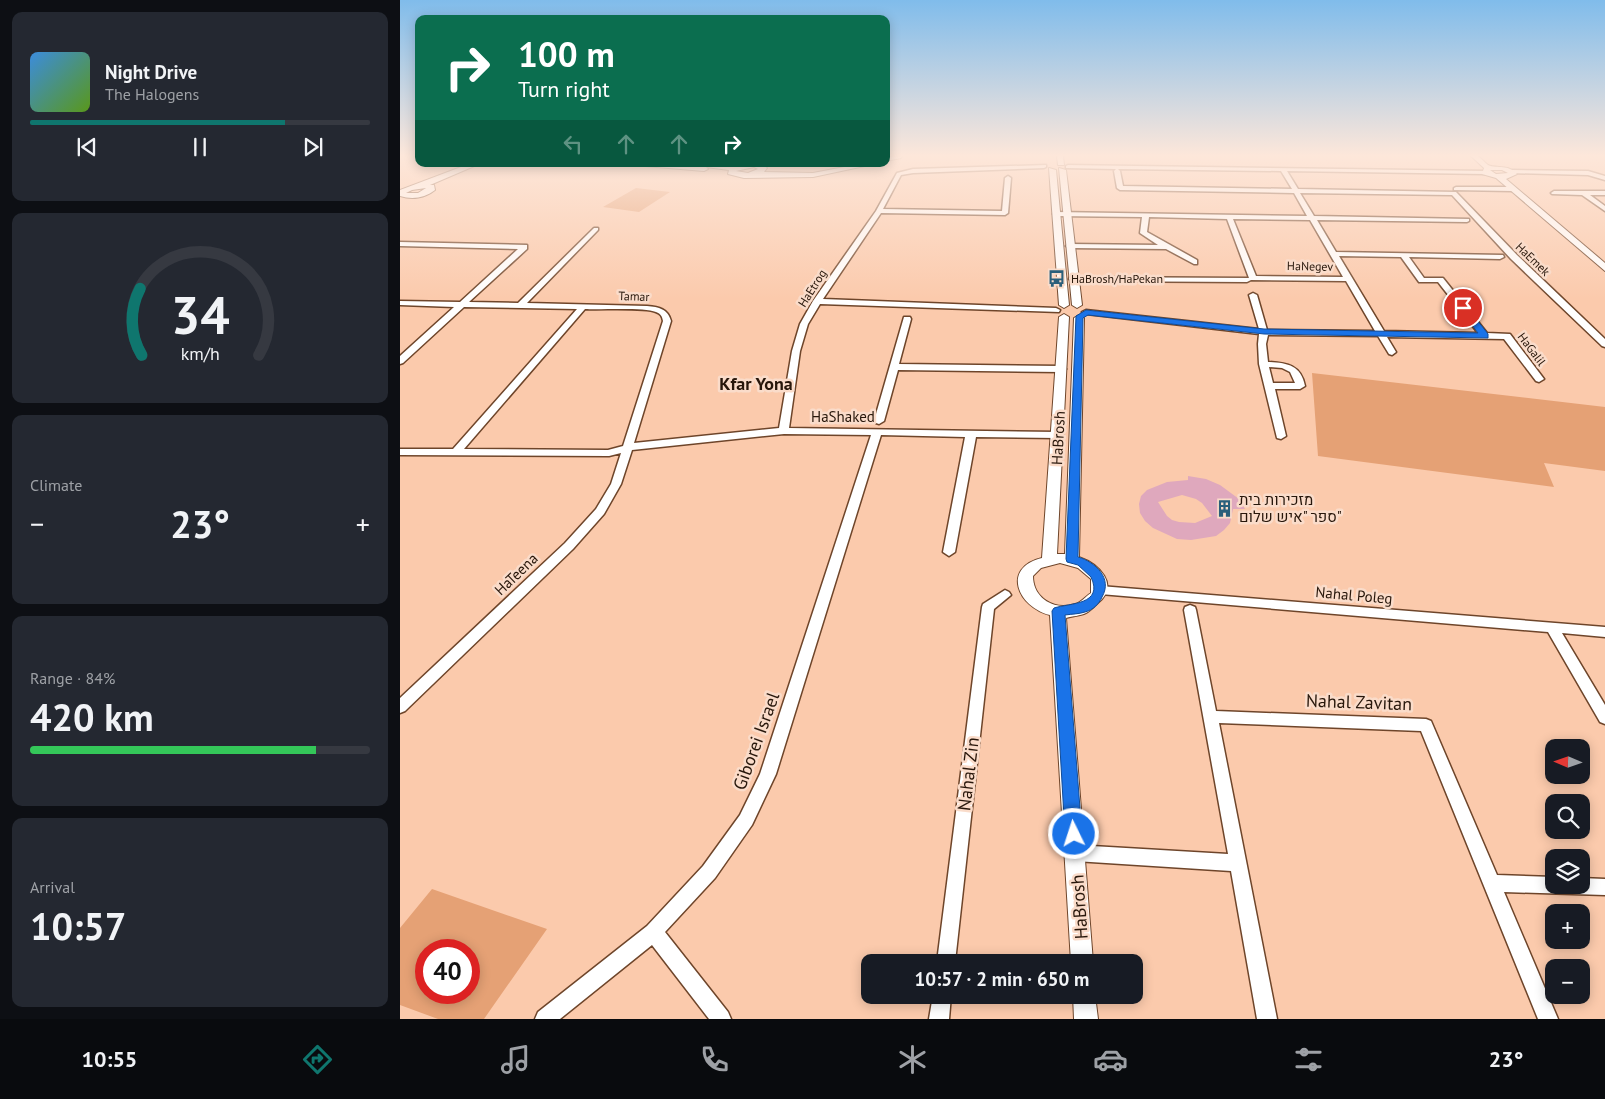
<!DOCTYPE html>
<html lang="en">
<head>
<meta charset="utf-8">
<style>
	body { margin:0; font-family:"PT Sans",Heebo,sans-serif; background:#242831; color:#f1f3f6; height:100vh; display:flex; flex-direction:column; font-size:19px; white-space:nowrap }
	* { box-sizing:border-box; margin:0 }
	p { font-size:16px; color:#9ea1a6 }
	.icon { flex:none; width:28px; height:28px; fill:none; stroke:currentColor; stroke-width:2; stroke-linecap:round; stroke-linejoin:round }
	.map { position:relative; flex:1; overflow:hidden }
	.sheet { display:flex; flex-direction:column; gap:12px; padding:12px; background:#0d0f14; width:400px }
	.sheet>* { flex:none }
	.banner { position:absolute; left:15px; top:15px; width:475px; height:152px; border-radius:10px; box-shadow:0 2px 12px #0003; background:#0b6e4f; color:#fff; overflow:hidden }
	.needle { width:32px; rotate:272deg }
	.tools { position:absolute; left:1145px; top:739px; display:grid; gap:10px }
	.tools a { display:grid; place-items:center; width:45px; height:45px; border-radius:10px; background:#171b24; box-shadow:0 2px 12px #0003; font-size:25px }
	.speed { position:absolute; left:15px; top:939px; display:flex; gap:10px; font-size:25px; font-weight:700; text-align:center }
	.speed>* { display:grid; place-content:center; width:65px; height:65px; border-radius:50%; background:#171b24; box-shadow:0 2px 12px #0003; line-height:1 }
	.speed .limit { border:8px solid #d22; background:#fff; color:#111 }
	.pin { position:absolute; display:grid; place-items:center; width:42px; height:42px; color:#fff; margin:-21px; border:2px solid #fff; border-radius:50%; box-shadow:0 1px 5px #0007 }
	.me { position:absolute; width:55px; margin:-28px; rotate:356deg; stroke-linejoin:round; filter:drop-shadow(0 0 4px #0008) }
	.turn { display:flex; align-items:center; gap:18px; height:105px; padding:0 20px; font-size:22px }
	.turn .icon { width:65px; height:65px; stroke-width:2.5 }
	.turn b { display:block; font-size:35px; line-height:42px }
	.lanes { display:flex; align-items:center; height:48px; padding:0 20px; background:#0003; justify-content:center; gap:25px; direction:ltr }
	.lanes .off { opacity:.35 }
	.big { font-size:38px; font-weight:700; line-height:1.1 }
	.sheet .widget { flex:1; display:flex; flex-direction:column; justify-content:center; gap:8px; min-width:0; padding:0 18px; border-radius:10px; background:#242831 }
	.sheet .dial { align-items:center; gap:0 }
	.dial svg { height:130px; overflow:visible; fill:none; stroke:#363941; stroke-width:7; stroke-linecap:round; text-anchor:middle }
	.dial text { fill:#f1f3f6; stroke:none }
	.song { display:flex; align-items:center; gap:15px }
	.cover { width:60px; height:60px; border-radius:8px; background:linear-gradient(135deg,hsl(210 70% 55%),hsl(90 70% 35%)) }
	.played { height:5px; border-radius:2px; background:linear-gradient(90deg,#0f766e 75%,#363941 75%) }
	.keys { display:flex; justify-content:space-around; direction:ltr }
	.heat { display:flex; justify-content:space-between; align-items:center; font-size:28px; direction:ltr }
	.charge { height:8px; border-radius:4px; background:linear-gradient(90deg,#34c759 84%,#363941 0) }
	.trip { position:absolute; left:461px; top:954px; width:282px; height:50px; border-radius:10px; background:#171b24; box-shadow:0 2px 12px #0003; font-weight:700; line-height:50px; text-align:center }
	.tab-bar { display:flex; height:80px; justify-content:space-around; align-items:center; background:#090b0e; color:#9ea1a6 }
	.tab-bar .icon { width:35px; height:35px }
	.tab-bar .on { color:#0f766e }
	.tab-bar b { font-size:22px; color:#f1f3f6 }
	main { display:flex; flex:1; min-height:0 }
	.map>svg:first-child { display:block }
</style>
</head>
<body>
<main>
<section class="sheet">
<div class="widget">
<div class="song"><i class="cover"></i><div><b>Night Drive</b><p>The Halogens</p></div></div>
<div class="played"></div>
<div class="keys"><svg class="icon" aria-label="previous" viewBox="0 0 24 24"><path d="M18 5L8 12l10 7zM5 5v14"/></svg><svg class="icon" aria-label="pause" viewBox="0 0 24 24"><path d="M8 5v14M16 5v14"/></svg><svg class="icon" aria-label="next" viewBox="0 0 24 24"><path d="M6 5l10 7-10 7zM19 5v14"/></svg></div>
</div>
<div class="widget dial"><svg viewBox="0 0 100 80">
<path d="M14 69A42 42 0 1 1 86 69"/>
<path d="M14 69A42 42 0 0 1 13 28" stroke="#0f766e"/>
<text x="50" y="56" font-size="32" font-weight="700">34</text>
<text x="50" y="72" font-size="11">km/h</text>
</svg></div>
<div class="widget"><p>Climate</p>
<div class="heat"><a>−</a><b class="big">23°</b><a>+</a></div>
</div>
<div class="widget"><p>Range · 84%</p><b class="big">420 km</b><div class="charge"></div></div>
<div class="widget"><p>Arrival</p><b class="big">10:57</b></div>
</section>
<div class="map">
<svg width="1205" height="1019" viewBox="0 0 1205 1019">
	<rect width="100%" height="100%" fill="#fbcaac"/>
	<path fill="#e5a175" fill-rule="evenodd" d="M 236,188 L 270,192 L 239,212 L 203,207 Z
		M 912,373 L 1205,407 L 1205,471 L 1144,463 L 1154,487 L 918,456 Z
		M 32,889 L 147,929 L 84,1019 L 38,1019 L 0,1005 L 0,928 ZM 26,950 L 69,950 L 69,992 L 26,992 Z"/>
	<path fill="#dfa8bd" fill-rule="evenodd" d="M 788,476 L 806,479 L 820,485 L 839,499 L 845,509 L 833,509 L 830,523 L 824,530 L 816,536 L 791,540 L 777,539 L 753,528 L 745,521 L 740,513 L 739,504 L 741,496 L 747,490 L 767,482 L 788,480 ZM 782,495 L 796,499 L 802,503 L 812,516 L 795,523 L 779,522 L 772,520 L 767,516 L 758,502 Z"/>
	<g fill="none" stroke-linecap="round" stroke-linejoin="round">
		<defs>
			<path id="minor" d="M 646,165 L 646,167 L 644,168 L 513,173 L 501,175 L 483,209 L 602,211 L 605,178 L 608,176 L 611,178 L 608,213 L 605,215 L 481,213 L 423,299 L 656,308 L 660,310 L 659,312 L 420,304 L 408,324 L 400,351 L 389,428 L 658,432 L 663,435 L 658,438 L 576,437 L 555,552 L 549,556 L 543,552 L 565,437 L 481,435 L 376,774 L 352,825 L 315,878 L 265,932 L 328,1012 L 331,1019 L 309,1019 L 252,945 L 160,1019 L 135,1019 L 138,1012 L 247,926 L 303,866 L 340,815 L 360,774 L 471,435 L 384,434 L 232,450 L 221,484 L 204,514 L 173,549 L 5,711 L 0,713 L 0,698 L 165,543 L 196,509 L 211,484 L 221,453 L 209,456 L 0,455 L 0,449 L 53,449 L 177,309 L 64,307 L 3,363 L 0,364 L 0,356 L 54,307 L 0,305 L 0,301 L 60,302 L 118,249 L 0,246 L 0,242 L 127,245 L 127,249 L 69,302 L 118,303 L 194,228 L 198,228 L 198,230 L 127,303 L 247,306 C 259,307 268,309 271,321 L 234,443 L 379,428 L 392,351 L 400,324 L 413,301 L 476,211 L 497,173 L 513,169 ZM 185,309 C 201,310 244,307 256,312 C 261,314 262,316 263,321 L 223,446 L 208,450 L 64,449 Z
				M 668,165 L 1088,171 L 1088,173 L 1086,174 L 887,171 L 898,189 L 1056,192 L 1117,255 L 1205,339 L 1205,347 L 1202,346 L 1111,259 L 1052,195 L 900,193 L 914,216 L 1069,219 L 1069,221 L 1067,222 L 917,220 L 936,252 L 1103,255 L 1104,257 L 1100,259 L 1009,257 L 1024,278 L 1043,278 L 1087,333 L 1110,334 L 1144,379 L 1139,382 L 1136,381 L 1104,339 L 987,337 L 996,352 L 992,355 L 989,354 L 978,336 L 868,335 L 866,344 L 868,362 C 887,363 901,365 905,386 L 900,389 L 875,389 L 886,436 L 881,439 L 877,438 L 859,364 L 858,344 L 859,334 L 686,314 L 682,312 L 686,310 L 859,329 L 849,295 L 853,293 L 857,295 L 867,330 L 975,331 L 946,281 L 851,280 L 847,282 L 673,281 L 669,279 L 670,277 L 849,278 L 827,219 L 749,217 L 747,232 L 797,260 L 797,264 L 794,264 L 766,249 L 670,248 L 666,246 L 670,244 L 758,245 L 740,233 L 742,217 L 656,216 L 653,214 L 656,212 L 907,216 L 894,193 L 720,190 L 717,188 L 714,171 L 716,169 L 666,168 L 666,166 ZM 718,169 L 881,171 L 892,189 L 723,186 L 720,171 ZM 833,219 L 910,220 L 943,277 L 856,276 ZM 939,256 L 1001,257 L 1019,282 L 1038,282 L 1078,333 L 984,331 ZM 869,367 L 882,368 L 890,372 L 895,383 L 873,383 Z
				M 1112,170 L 1188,171 L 1205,176 L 1205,180 L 1188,175 L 1110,173 L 1110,171 Z
				M 1056,187 L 1113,187 L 1116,189 L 1113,191 L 1054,190 L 1054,188 Z
				M 1154,191 L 1205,191 L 1205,195 L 1190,195 L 1205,206 L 1205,211 L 1182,195 L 1152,194 L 1151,193 Z
				M 504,317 L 510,317 L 511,319 L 499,364 L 661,366 L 666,369 L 661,372 L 498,370 L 484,421 L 479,424 L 476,423 L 474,421 Z
				M 700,586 L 1205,627 L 1205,637 L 1162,633 L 1205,705 L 1205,724 L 1200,722 L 1148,632 L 700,594 L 696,593 L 694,590 L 696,587 Z
				M 605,590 L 609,592 L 611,595 L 594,609 L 555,962 L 537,962 L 582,607 L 583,604 Z
				M 790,605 L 795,607 L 796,610 L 816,711 L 1026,719 L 1031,721 L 1097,875 L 1154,877 L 1154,885 L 1181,885 L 1181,878 L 1205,879 L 1205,895 L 1104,892 L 1158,1019 L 1138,1019 L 1021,731 L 819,723 L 877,1019 L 857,1019 L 831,871 L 675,861 L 669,859 L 667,853 L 669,847 L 675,845 L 828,854 L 784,610 L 785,607 Z
				M 533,995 L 551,995 L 549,1019 L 529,1019 Z"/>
			<path id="tertiary" d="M 502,156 L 501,158 L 486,161 L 486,157 Z
				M 657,156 L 663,156 L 664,165 L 658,165 Z
				M 1071,156 L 1078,156 C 1081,158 1085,163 1088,165 C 1098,169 1108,164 1117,174 L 1106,179 L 1205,263 L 1205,271 L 1096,178 L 1082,174 L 1084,168 ZM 1090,170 L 1102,170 L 1108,173 L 1096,174 Z
				M 69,164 L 79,164 L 30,185 L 34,185 L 35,190 C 25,198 12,200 0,196 L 0,190 ZM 26,188 L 18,193 L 6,193 L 12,190 Z
				M 241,164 L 293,166 L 291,164 C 305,164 321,166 335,166 C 347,165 357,161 367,168 L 364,172 L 413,173 L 460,164 L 474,164 L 413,177 L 344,178 L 328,174 L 329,170 L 306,167 L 308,169 L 304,171 L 245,166 ZM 354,167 L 358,169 L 348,173 L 336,171 Z
				M 649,168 L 656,170 L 669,305 L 664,308 L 659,305 Z
				M 659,168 L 666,170 L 682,305 L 677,308 L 672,305 Z
				M 664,314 L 669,317 L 657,554 L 665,554 L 674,318 L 679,315 L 684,318 L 679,557 C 699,564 720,585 698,603 C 694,607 690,611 686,613 C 680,616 673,616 666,618 L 693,962 L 671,962 L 650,615 C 618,607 601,568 642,558 L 659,317 ZM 660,563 L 678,568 L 691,579 L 691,593 C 686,596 681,603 675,604 C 654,611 633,598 633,576 L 641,568 Z
				M 673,995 L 695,995 L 698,1019 L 674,1019 Z"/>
		</defs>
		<use href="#minor" stroke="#6e452a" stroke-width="3"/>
		<use href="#tertiary" stroke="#6e452a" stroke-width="2"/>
		<use href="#minor" fill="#fff" fill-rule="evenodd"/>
		<use href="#tertiary" fill="#fff" fill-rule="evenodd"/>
	</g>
	<linearGradient id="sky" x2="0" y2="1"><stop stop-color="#80bceb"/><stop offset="0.52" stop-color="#fde7da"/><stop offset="1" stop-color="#fde7da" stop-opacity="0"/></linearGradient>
	<rect width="1205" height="299" fill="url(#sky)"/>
	<path fill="#1a73e8" stroke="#114b97" d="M 1060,306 L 1066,306 L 1088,334 L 1088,338 L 864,334 L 688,315 L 683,318 L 678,557 C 695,562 713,578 702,597 C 699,604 693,610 685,612 C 679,614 672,614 665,615 L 682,834 L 679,840 L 674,842 L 668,840 L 665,834 L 652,611 L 654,608 C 670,603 704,605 691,577 L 678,565 L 667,562 L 666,559 L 676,316 L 686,310 L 864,329 L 1078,333 L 1059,308 Z"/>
	<defs>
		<symbol id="bus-bare" viewBox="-9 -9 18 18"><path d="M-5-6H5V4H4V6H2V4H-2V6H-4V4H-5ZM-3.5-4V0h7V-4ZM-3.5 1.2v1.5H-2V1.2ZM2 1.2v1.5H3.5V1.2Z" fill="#2a5f7b" stroke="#fadcca" stroke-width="2.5" paint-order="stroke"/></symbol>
		<symbol id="building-bare" viewBox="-9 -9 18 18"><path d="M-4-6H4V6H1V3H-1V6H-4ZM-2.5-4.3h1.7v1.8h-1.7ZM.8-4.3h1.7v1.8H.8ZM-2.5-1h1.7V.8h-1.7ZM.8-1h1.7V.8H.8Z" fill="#2a5f7b" stroke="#fadcca" stroke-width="2.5" paint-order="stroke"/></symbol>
	</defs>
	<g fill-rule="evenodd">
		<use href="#bus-bare" x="644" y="266" width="25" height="25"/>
		<use href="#building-bare" x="812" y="496" width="25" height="25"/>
	</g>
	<g text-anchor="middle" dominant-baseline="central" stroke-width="5" stroke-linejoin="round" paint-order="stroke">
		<g font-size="12" fill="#28170b" stroke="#fadcca">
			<text transform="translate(1133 259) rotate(44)">HaEmek</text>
			<text transform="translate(910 266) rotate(1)">HaNegev</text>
			<text transform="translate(412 288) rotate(-58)">HaEtrog</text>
			<text transform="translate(234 296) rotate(2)">Tamar</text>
			<text transform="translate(1132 349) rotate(53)">HaGalil</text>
		</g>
		<g font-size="12" fill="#28170b" stroke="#fadcca" text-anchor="start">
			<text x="671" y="278">HaBrosh/HaPekan</text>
		</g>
		<g font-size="15" fill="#28170b" stroke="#fadcca">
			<text x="443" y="416">HaShaked</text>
			<text transform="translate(658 438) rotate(-87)">HaBrosh</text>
			<text transform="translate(116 574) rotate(-44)">HaTeena</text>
			<text transform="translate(954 595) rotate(5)">Nahal Poleg</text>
		</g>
		<g font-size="15" fill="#28170b" stroke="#fadcca" text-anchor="start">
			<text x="839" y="499">מזכירות בית<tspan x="839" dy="17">ספר "איש שלום"</tspan></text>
		</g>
		<g font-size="18" font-weight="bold" fill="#28170b" stroke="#fadcca">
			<text x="356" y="383">Kfar Yona</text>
		</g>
		<g font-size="18" fill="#28170b" stroke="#fadcca">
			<text transform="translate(959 702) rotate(2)">Nahal Zavitan</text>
			<text transform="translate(356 741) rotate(-70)">Giborei Israel</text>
			<text transform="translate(568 774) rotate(-83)">Nahal Zin</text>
			<text transform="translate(679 907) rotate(-94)">HaBrosh</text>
		</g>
	</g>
</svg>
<div class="tools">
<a><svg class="needle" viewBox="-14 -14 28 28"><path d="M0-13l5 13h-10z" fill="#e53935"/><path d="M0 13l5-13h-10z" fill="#9ea1a6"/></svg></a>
<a><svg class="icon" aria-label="search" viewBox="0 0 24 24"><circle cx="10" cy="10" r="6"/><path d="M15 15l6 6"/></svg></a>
<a><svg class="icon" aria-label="layers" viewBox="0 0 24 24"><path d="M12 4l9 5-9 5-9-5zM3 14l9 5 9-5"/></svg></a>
<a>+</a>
<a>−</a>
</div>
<div class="speed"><div class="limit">40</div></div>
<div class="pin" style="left:1063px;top:308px;background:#d93025"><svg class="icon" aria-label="arrive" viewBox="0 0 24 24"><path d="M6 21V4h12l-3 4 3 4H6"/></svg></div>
<svg class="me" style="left:674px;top:834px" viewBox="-20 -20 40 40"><circle r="17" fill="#1a73e8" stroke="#fff" stroke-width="3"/><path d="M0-11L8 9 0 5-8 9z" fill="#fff"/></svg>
<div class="trip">10:57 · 2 min · 650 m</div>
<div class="banner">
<div class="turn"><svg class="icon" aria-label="right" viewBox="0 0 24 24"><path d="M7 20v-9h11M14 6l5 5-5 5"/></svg><div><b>100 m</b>Turn right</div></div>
<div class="lanes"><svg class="icon off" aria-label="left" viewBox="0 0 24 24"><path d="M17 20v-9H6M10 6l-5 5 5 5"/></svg><svg class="icon off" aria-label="ahead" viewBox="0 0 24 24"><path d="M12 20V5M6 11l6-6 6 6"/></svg><svg class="icon off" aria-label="ahead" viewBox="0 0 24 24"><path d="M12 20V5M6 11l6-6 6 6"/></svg><svg class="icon" aria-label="right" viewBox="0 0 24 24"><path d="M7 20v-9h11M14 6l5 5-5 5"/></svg></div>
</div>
</div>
</main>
<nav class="tab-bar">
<b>10:55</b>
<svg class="icon on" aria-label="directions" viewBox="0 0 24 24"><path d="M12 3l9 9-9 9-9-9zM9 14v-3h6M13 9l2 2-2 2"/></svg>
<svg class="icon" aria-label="music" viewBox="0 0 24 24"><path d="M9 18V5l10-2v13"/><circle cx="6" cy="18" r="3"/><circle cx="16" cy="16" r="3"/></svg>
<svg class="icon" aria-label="phone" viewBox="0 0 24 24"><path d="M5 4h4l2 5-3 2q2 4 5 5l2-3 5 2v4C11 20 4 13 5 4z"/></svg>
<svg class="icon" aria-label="climate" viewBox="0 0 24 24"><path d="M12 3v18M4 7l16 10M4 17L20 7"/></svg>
<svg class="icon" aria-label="car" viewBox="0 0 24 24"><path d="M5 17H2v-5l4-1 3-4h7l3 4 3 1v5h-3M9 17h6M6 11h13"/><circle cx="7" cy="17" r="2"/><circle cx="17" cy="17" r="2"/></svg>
<svg class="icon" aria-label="filters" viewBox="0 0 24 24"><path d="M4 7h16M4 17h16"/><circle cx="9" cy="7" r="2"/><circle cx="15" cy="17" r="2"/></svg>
<b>23°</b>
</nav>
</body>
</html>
